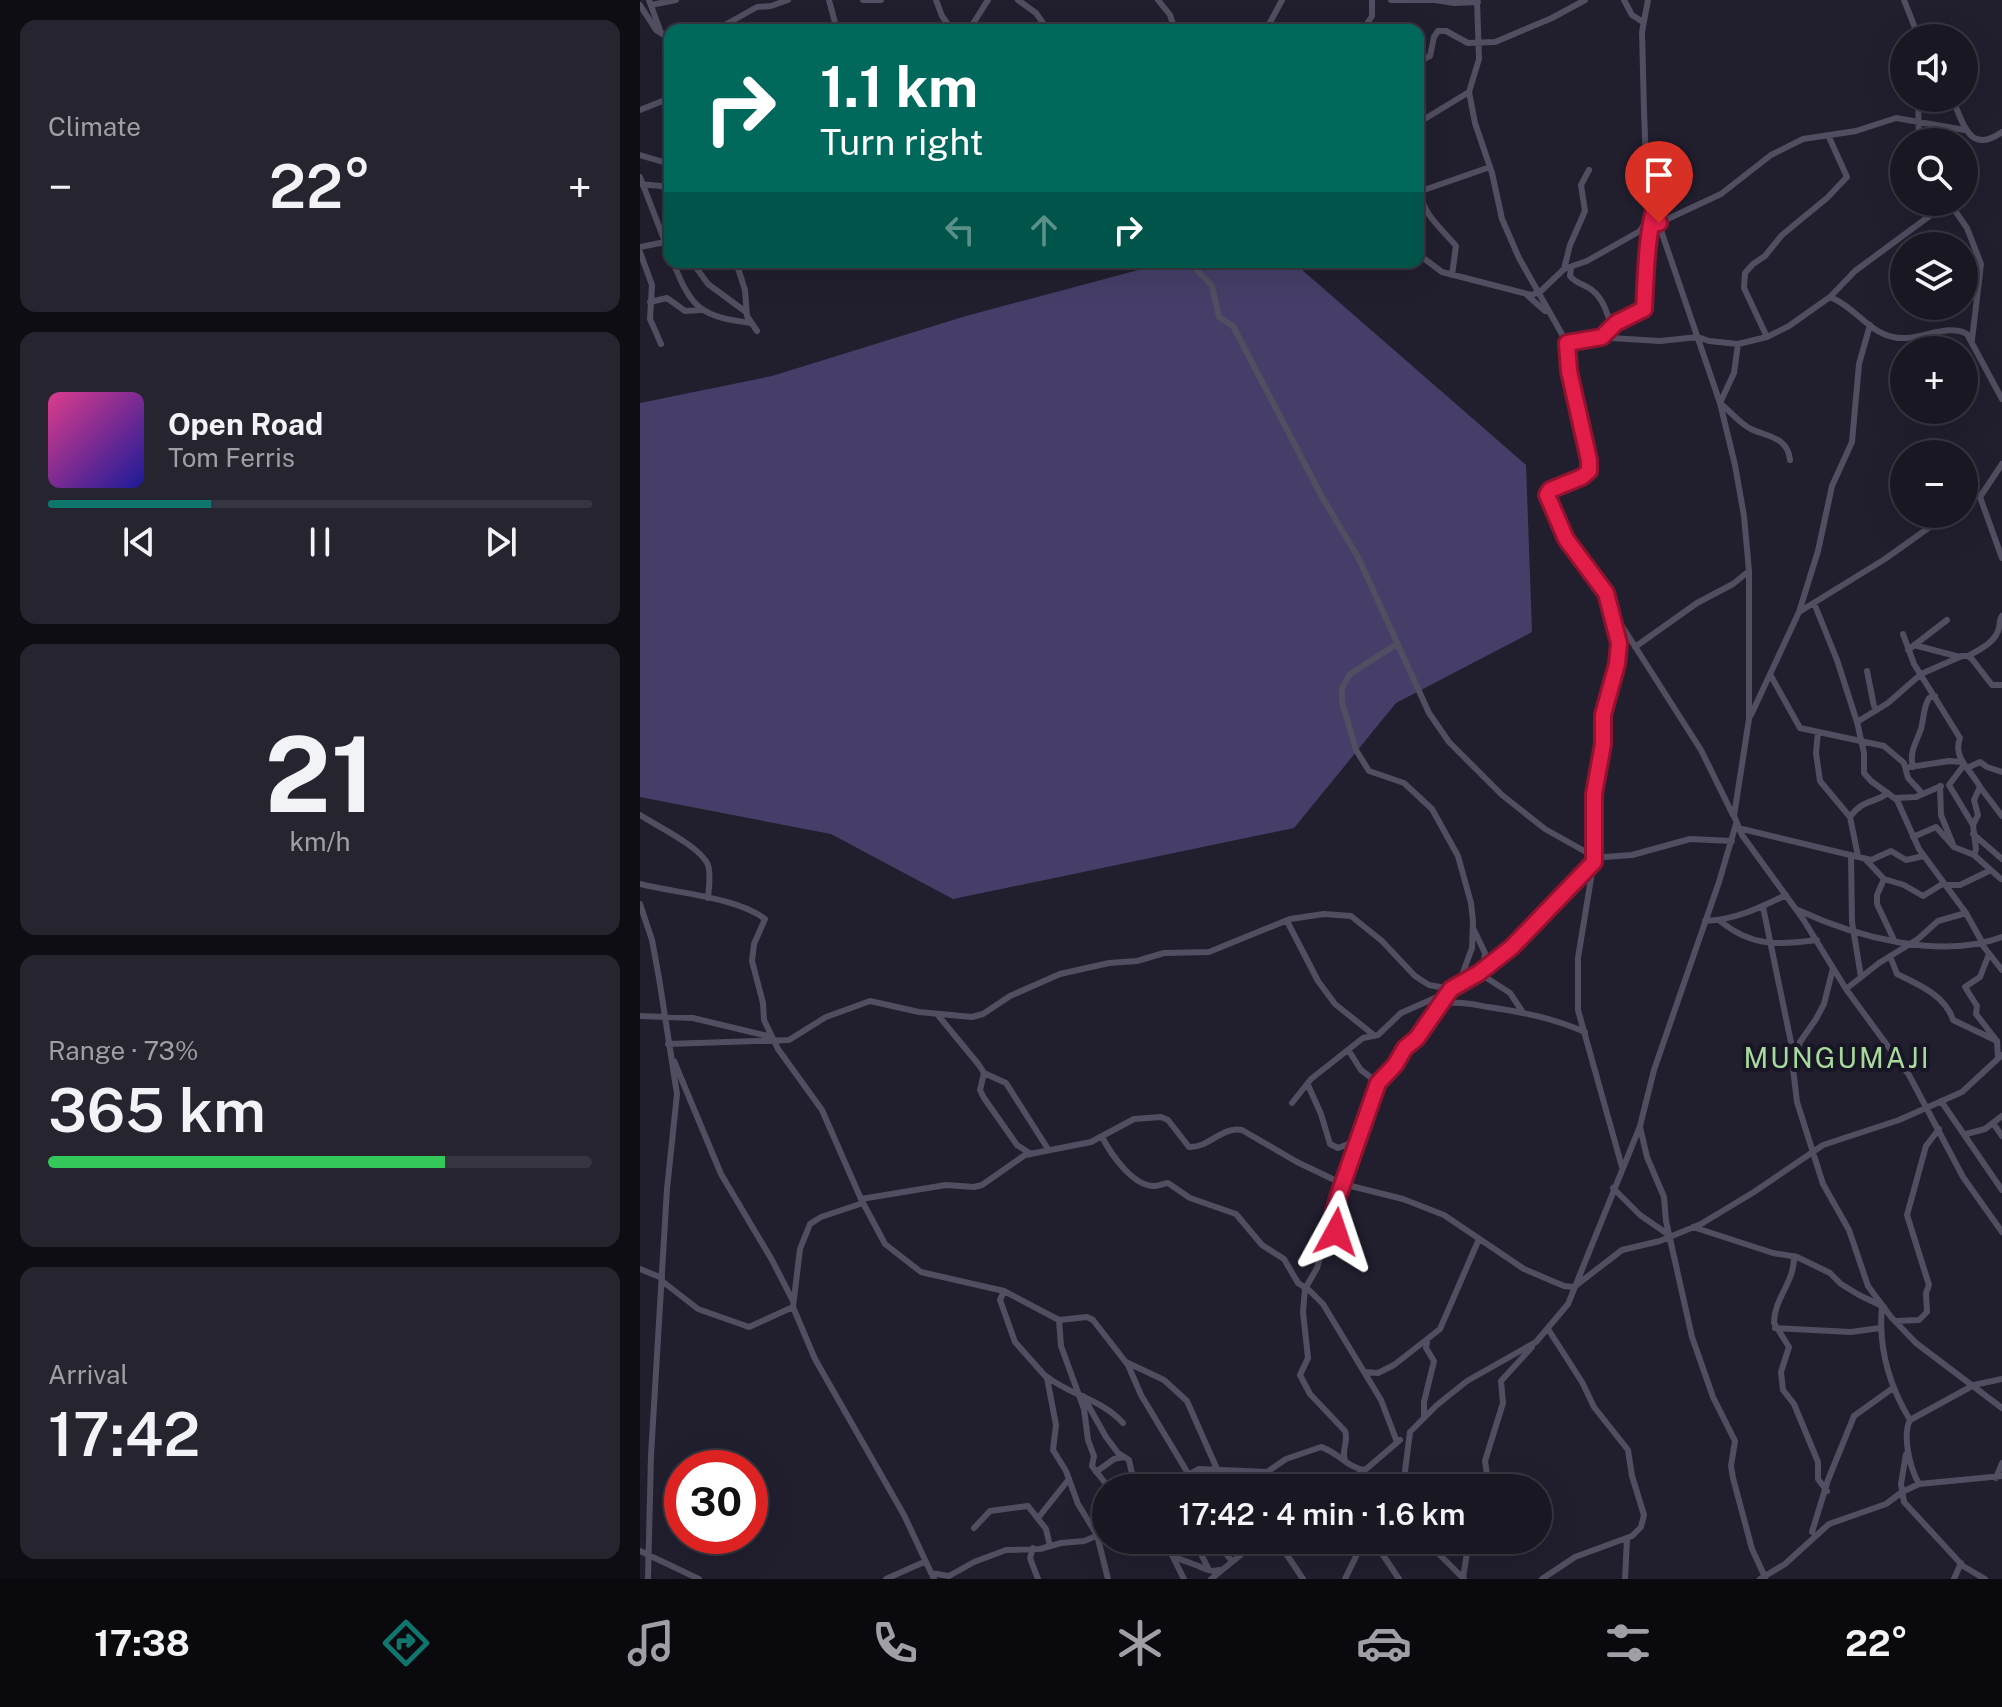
<!DOCTYPE html>
<html lang="en">
<head>
<meta charset="utf-8">
<style>
	body { margin:0; font-family:"Public Sans",sans-serif; background:#26242f; color:#f1f3f6; height:100vh; display:flex; flex-direction:column; font-size:30px; white-space:nowrap }
	* { box-sizing:border-box; margin:0 }
	p { font-size:26px; color:#9f9fa5 }
	.icon { flex:none; width:44px; height:44px; fill:none; stroke:currentColor; stroke-width:2; stroke-linecap:round; stroke-linejoin:round }
	.map { position:relative; flex:1; overflow:hidden }
	.details { display:flex; flex-direction:column; gap:20px; padding:20px; background:#0e0d13; width:640px }
	.details>* { flex:none }
	.banner { position:absolute; left:24px; top:24px; width:760px; height:244px; border-radius:16px; box-shadow:0 8px 32px #0002,0 0 0 2px #373640; background:#00695c; color:#fff; overflow:hidden }
	.controls { position:absolute; left:1250px; top:24px; display:grid; gap:16px }
	.controls a { display:grid; place-items:center; width:88px; height:88px; border-radius:50%; background:#191722; box-shadow:0 8px 32px #0002,0 0 0 2px #373640; font-size:40px }
	.speed { position:absolute; left:24px; top:1450px; display:flex; gap:16px; font-size:40px; font-weight:700; text-align:center }
	.speed>* { display:grid; place-content:center; width:104px; height:104px; border-radius:50%; background:#191722; box-shadow:0 8px 32px #0002,0 0 0 2px #373640; line-height:1 }
	.speed .limit { border:12px solid #d22; background:#fff; color:#111 }
	.pin { position:absolute; display:grid; place-items:center; width:68px; height:68px; color:#fff; margin:-82px -34px; border-radius:50% 50% 50% 0; rotate:-45deg; box-shadow:0 0 8px #0007 }
	.pin .icon { rotate:45deg }
	.me { position:absolute; width:88px; margin:-44px; rotate:5deg; stroke-linejoin:round; filter:drop-shadow(0 0 6px #0008) }
	.turn { display:flex; align-items:center; gap:28px; height:168px; padding:0 24px; font-size:36px }
	.turn .icon { width:104px; height:104px; stroke-width:2.5 }
	.turn b { display:block; font-size:56px; line-height:68px }
	.lanes { display:flex; align-items:center; height:76px; padding:0 24px; background:#0003; justify-content:center; gap:40px; direction:ltr }
	.lanes .off { opacity:.35 }
	.big { font-size:60px; font-weight:600; line-height:1.1 }
	.details .tile { flex:1; display:flex; flex-direction:column; justify-content:center; gap:12px; min-width:0; padding:0 28px; border-radius:16px; background:#26242f }
	.details .dial { align-items:center; gap:0 }
	.dial b { font-size:104px; line-height:1 }
	.song { display:flex; align-items:center; gap:24px }
	.cover { width:96px; height:96px; border-radius:12px; background:linear-gradient(135deg,hsl(330 70% 55%),hsl(240 70% 35%)) }
	.played { height:8px; border-radius:4px; background:linear-gradient(90deg,#0f766e 30%,#373640 30%) }
	.keys { display:flex; justify-content:space-around; direction:ltr }
	.heat { display:flex; justify-content:space-between; align-items:center; font-size:44px; direction:ltr }
	.charge { height:12px; border-radius:6px; background:linear-gradient(90deg,#34c759 73%,#373640 0) }
	.trip { position:absolute; left:452px; top:1474px; width:460px; height:80px; border-radius:40px; background:#191722; box-shadow:0 8px 32px #0002,0 0 0 2px #373640; font-weight:600; line-height:80px; text-align:center }
	.tabs { display:flex; height:128px; justify-content:space-around; align-items:center; background:#0a090e; color:#9f9fa5 }
	.tabs .icon { width:56px; height:56px }
	.tabs .on { color:#0f766e }
	.tabs b { font-size:36px; color:#f1f3f6 }
	main { display:flex; flex:1; min-height:0 }
	.map>svg:first-child { display:block }
</style>
</head>
<body>
<main>
<section class="details">
<div class="tile"><p>Climate</p>
<div class="heat"><a>−</a><b class="big">22°</b><a>+</a></div>
</div>
<div class="tile">
<div class="song"><i class="cover"></i><div><b>Open Road</b><p>Tom Ferris</p></div></div>
<div class="played"></div>
<div class="keys"><svg class="icon" aria-label="previous" viewBox="0 0 24 24"><path d="M18 5L8 12l10 7zM5 5v14"/></svg><svg class="icon" aria-label="pause" viewBox="0 0 24 24"><path d="M8 5v14M16 5v14"/></svg><svg class="icon" aria-label="next" viewBox="0 0 24 24"><path d="M6 5l10 7-10 7zM19 5v14"/></svg></div>
</div>
<div class="tile dial"><b>21</b><p>km/h</p></div>
<div class="tile"><p>Range · 73%</p><b class="big">365 km</b><div class="charge"></div></div>
<div class="tile"><p>Arrival</p><b class="big">17:42</b></div>
</section>
<div class="map">
<svg width="1362" height="1579" viewBox="0 0 1362 1579">
	<rect width="100%" height="100%" fill="#211f2e"/>
	<path fill="#463e68" d="M 528,262 L 653,262 L 886,465 L 892,632 L 756,703 L 654,828 L 313,899 L 191,834 L 0,797 L 0,403 L 132,376 L 326,316 Z"/>
	<g fill="none" stroke-linecap="round" stroke-linejoin="round">
		<path stroke="#504e60" stroke-width="6" d="M 9,0 L 21,33
			M 189,0 L 197,30
			M 223,0 L 241,0
			M 296,0 L 302,16 L 312,30
			M 378,0 L 396,13 L 408,30
			M 518,0 L 530,15 L 535,30
			M 751,0 L 793,0
			M 795,0 L 814,3 L 838,2
			M 837,0 L 839,59 L 829,92 L 835,123 L 852,173 L 862,219 L 879,258 L 927,343 L 934,343 L 954,337 L 1020,341 L 1058,337 L 1069,341 L 1098,344 L 1127,337 L 1149,326 L 1190,297 L 1215,271 L 1295,212 L 1300,202
			M 984,0 L 992,15 L 1003,22
			M 1008,0 L 1002,32 L 1004,111 L 1006,163 L 1014,210 L 1080,403 L 1095,465 L 1104,516 L 1109,571 L 1109,719 L 1094,816 L 1102,835 L 1163,919 L 1206,989 L 1269,1075 L 1323,1177 L 1362,1232
			M 1264,0 L 1279,38
			M 0,5 L 16,30 L 30,39
			M 11,5 L 36,0
			M 76,30 L 117,7 L 131,6 L 148,0
			M 329,30 L 348,0
			M 626,30 L 642,0
			M 723,30 L 732,16 L 732,0
			M 778,62 L 790,56 L 794,37 L 798,31 L 806,31 L 828,43 L 855,42 L 912,18 L 945,0
			M 1278,98 L 1279,142
			M 1312,98 C 1323,121 1328,156 1362,132
			M 0,110 L 30,98
			M 778,123 L 829,92
			M 0,155 L 30,164
			M 0,177 L 30,255
			M 0,184 L 30,187
			M 1309,202 L 1327,228 L 1341,264 L 1332,340
			M 1019,223 L 1081,194 L 1131,155 L 1163,139 L 1216,131 L 1256,118 L 1325,130
			M 0,247 L 25,242
			M 0,252 L 12,285 L 10,319 L 21,344
			M 778,254 L 802,272 L 891,295 L 900,292 L 924,269 L 947,261 L 1000,231 L 1014,210
			M 33,262 C 52,310 61,316 111,323
			M 52,262 L 68,284 L 106,312
			M 96,262 L 105,290 L 107,316 L 117,331
			M 549,262 L 572,286 L 579,317 L 593,326 L 682,497 L 719,559 L 789,713 L 809,742 L 862,795 L 905,829 L 955,857
			M 931,267 L 930,276 C 936,284 945,284 953,291 C 964,300 967,314 972,327
			M 924,269 L 930,245 L 945,211 L 941,185 L 949,170
			M 812,275 L 816,246 C 804,231 780,212 781,191 L 850,167
			M 887,295 L 905,311
			M 1190,297 C 1214,306 1228,332 1253,337 C 1277,343 1306,322 1327,334 L 1362,399
			M 10,302 L 27,298 L 45,311 L 61,310
			M 962,337 L 976,323 L 1004,309 C 1006,277 1005,244 1013,213
			M 1127,337 L 1104,288 L 1105,273 L 1113,264 L 1125,256 L 1142,235 L 1187,198 L 1207,177 L 1188,135
			M 927,343 L 929,371 L 949,469 L 942,477 L 910,490 L 907,496 L 931,548 L 960,585 L 969,601
			M 1098,344 L 1094,373 L 1080,403 C 1090,411 1100,424 1111,429 C 1128,437 1148,437 1150,460
			M 1340,497 L 1362,464
			M 1324,501 L 1333,494 L 1340,497 L 1362,558
			M 968,599 L 979,649 L 977,664 L 965,707 L 962,750 L 954,794 L 956,848 L 938,958 L 938,1010 L 982,1167
			M 1174,603 L 1197,660 L 1217,722 L 1224,753 L 1224,773 L 1231,781 L 1257,800 L 1279,849 L 1326,913 L 1342,942
			M 973,612 L 1061,750 L 1093,815
			M 1159,612 L 1178,551 L 1192,486 L 1212,442 L 1219,364 L 1230,325
			M 1263,634 L 1274,664 L 1320,738 C 1312,758 1332,771 1340,787 L 1334,800 L 1338,815 L 1333,825 L 1336,849 L 1334,855
			M 1274,645 L 1320,657
			M 995,647 L 1057,603 L 1093,584 L 1109,571
			M 1268,650 L 1307,620
			M 1328,656 C 1339,650 1356,642 1359,628 C 1360,624 1359,620 1362,616
			M 1227,671 L 1234,706 L 1237,710
			M 1131,676 L 1160,728 L 1244,746 L 1264,763 L 1268,778 L 1283,794
			M 1111,715 L 1159,612 L 1245,559 L 1308,514
			M 1217,722 L 1248,703 L 1281,674 L 1322,656 L 1328,656 L 1332,659 L 1352,685 L 1362,685
			M 1178,732 L 1176,753 L 1180,781 L 1210,817 L 1218,856
			M 1324,765 L 1309,785 L 1333,825
			M 1270,767 L 1309,761 L 1322,762
			M 1273,767 C 1269,752 1276,743 1281,729 C 1284,718 1283,708 1289,698 L 1295,696
			M 1327,768 L 1340,762 L 1347,767 L 1362,772
			M 1300,786 L 1301,815 L 1314,847
			M 1340,787 L 1362,816
			M 1255,798 L 1276,797 L 1301,786
			M 0,815 C 17,826 61,847 68,865 C 71,875 69,888 68,898
			M 1210,817 C 1223,799 1233,804 1248,793
			M 1098,828 L 1231,860 L 1251,851 L 1266,860 L 1284,856
			M 1333,834 L 1362,859
			M 1273,837 L 1296,827 L 1314,847 L 1334,855 L 1361,879
			M 1211,855 L 1212,922 L 1221,977
			M 1226,860 L 1244,879 L 1237,895 L 1237,904 L 1254,940
			M 1244,879 L 1264,885 L 1283,896 L 1304,883
			M 0,884 C 35,893 97,897 125,919 L 114,944 L 112,961 L 123,1003 L 124,1020 L 138,1049 L 182,1110 L 221,1199 L 245,1244 L 281,1272 L 364,1291 L 419,1320 L 447,1317 L 453,1320 L 488,1365 L 501,1395 L 549,1475
			M 1305,885 L 1320,885 L 1349,871
			M 0,904 L 12,940 L 19,978 L 37,1094 L 27,1189 L 11,1455 L 8,1579
			M 1123,907 L 1153,1052
			M 1158,910 C 1216,937 1300,960 1362,937
			M 647,921 L 678,981 L 695,1004 L 735,1036
			M 1065,921 C 1094,920 1120,908 1146,895
			M 1080,921 C 1112,947 1138,945 1177,940
			M 834,930 L 845,953 L 843,968
			M 1340,942 L 1362,970
			M 1349,954 L 1340,977 L 1325,987 L 1337,1006 L 1336,1014 L 1357,1041 L 1358,1058
			M 1250,956 L 1257,974 C 1278,984 1306,996 1313,1020 L 1357,1041
			M 1193,968 L 1184,1004 L 1176,1019 L 1160,1042 L 1153,1068 L 1157,1102 L 1183,1184 L 1209,1230 L 1228,1286 L 1251,1317 L 1276,1343 L 1362,1408
			M 839,973 L 890,929 L 954,862 L 964,857 L 992,855 L 1050,839 L 1092,841
			M 819,982 L 839,973 L 870,993 L 882,1011
			M 1206,989 L 1239,963 L 1278,939 L 1298,921 L 1326,913
			M 799,1004 C 817,1001 831,1004 848,1007 C 882,1012 913,1018 945,1032
			M 297,1014 L 339,1065 L 344,1073 L 340,1090 L 344,1098 L 377,1145 L 391,1154
			M 0,1016 L 53,1018 L 132,1037
			M 28,1044 L 149,1040 L 186,1017 L 230,1001 L 279,1012 L 332,1017 L 343,1014 L 370,996 L 420,974 L 469,963 L 497,961 L 524,953 L 569,952 L 650,919 L 684,914 L 711,916 L 742,941 L 775,976 L 789,985 L 811,989
			M 709,1051 L 721,1070 L 738,1083
			M 34,1061 L 81,1174 L 132,1260 L 153,1301
			M 344,1073 L 366,1083 L 408,1149
			M 668,1085 L 681,1114 L 690,1144 L 698,1148 L 716,1141
			M 1301,1101 L 1362,1190
			M 652,1103 L 671,1079 L 723,1038 L 738,1035 L 761,1013 L 804,994
			M 1353,1123 L 1362,1136
			M 1000,1127 L 1007,1157 L 1024,1197 L 1026,1221 L 1052,1337 L 1073,1397 L 1095,1441 L 1091,1466 L 1093,1478 L 1112,1549 L 1125,1577
			M 1326,1134 L 1345,1129 L 1362,1116
			M 462,1137 C 471,1154 493,1187 515,1186 C 520,1186 524,1183 528,1183 L 550,1198 L 596,1214 L 622,1245 L 644,1259 L 658,1283 L 669,1290 L 683,1304 L 741,1400 L 757,1442
			M 973,1188 L 1000,1215 L 1029,1235
			M 221,1199 L 306,1185 L 334,1187 L 342,1185 L 385,1155 L 451,1142 L 494,1119 L 521,1117 L 528,1120 L 549,1147 C 569,1148 582,1126 602,1130 L 657,1162 L 703,1184 L 763,1199 L 804,1215 L 884,1269 L 924,1286 L 934,1287 L 982,1250 L 1020,1241 L 1061,1224 L 1114,1192 L 1183,1145 L 1259,1120 L 1322,1092 L 1362,1055
			M 223,1203 L 181,1217 L 170,1224 L 160,1249 L 153,1307 L 175,1359 L 264,1515 L 294,1579
			M 1053,1227 L 1133,1253 L 1157,1257 L 1190,1273 L 1201,1284 L 1219,1295 L 1244,1307
			M 1154,1256 C 1155,1282 1134,1298 1134,1323 L 1149,1347 L 1141,1372 L 1143,1390 L 1154,1404 L 1178,1462 L 1178,1479 L 1187,1491
			M 0,1269 L 22,1278
			M 22,1281 L 58,1309 L 109,1327 L 153,1307
			M 364,1291 L 360,1300 L 375,1342 L 407,1378 L 416,1425 L 413,1450 L 426,1471 L 438,1504 L 457,1535 L 468,1579
			M 1242,1307 C 1238,1348 1249,1385 1270,1420
			M 419,1320 L 421,1346 L 444,1409 L 448,1440 L 454,1456 L 452,1466 L 469,1488
			M 1256,1321 L 1279,1320 L 1287,1312 L 1286,1293 L 1289,1285 L 1267,1215 L 1286,1146 L 1299,1129
			M 1135,1328 L 1211,1332 L 1240,1328
			M 486,1362 L 524,1380 L 547,1401 L 577,1469
			M 725,1372 L 738,1373 L 754,1365 L 800,1329 L 839,1239
			M 406,1376 C 431,1396 460,1398 483,1423
			M 443,1396 L 466,1437 L 478,1453 L 489,1460 L 495,1488
			M 784,1417 L 784,1402 L 794,1361 L 786,1348 L 787,1342
			M 1266,1454 L 1261,1484 L 1264,1502 L 1323,1566 L 1345,1579
			M 705,1460 C 701,1450 709,1441 705,1431 L 670,1394 L 660,1375 L 668,1358 L 663,1312 L 665,1289 L 677,1268 L 683,1249 L 696,1232 L 694,1212 L 698,1197 L 738,1083 L 755,1065 L 765,1048 L 777,1038 L 799,1004 L 822,975 L 832,948 L 833,921 L 831,903 L 818,856 L 792,809 L 764,783 L 729,771 L 716,750 L 702,702 L 702,688 L 710,674 L 757,644
			M 456,1472 L 474,1459 L 484,1457
			M 597,1473 L 608,1488
			M 1356,1478 L 1362,1463
			M 1279,1484 C 1270,1468 1262,1436 1270,1420 L 1334,1385 L 1362,1379
			M 524,1488 L 559,1469 L 627,1472 L 646,1459 L 681,1447 C 698,1452 707,1468 725,1470
			M 696,1488 L 725,1470 L 760,1440
			M 768,1488 L 765,1471 L 770,1432 L 797,1405 L 827,1381 L 896,1342 L 928,1304 L 1000,1126 L 1014,1070 L 1079,882 L 1096,824
			M 849,1488 L 845,1461 L 863,1403 L 861,1381 L 892,1347
			M 398,1518 L 429,1479
			M 334,1528 L 350,1511 L 388,1506 L 406,1529 L 410,1546
			M 1172,1532 L 1188,1480 L 1214,1416 L 1253,1388
			M 520,1540 C 531,1558 534,1557 553,1564 C 563,1567 569,1573 580,1570
			M 554,1540 L 569,1570
			M 575,1540 L 591,1560
			M 637,1540 L 663,1579
			M 733,1540 L 759,1579
			M 785,1540 L 824,1579
			M 393,1548 L 390,1558 L 398,1579
			M 0,1551 L 59,1579
			M 533,1557 L 544,1579
			M 291,1573 L 309,1576 L 334,1562 L 366,1550 L 400,1549 L 421,1543 L 444,1541 L 466,1532
			M 823,1578 L 829,1540
			M 246,1579 L 284,1562
			M 571,1579 L 619,1540
			M 705,1579 L 724,1540
			M 902,1579 L 935,1557 L 992,1536 L 1001,1527 L 1004,1515 L 992,1476 L 988,1450 L 954,1407 L 942,1382 L 908,1329
			M 985,1579 L 987,1539
			M 1120,1579 L 1145,1564 L 1189,1524 L 1246,1504 L 1262,1492 L 1279,1484 L 1362,1476
			M 1314,1579 L 1321,1563"/>
	</g>
	<g fill="none" stroke-linecap="round" stroke-linejoin="round">
		<defs>
			<path id="route" d="M 696,1232 L 694,1212 L 698,1197 L 738,1083 L 755,1065 L 765,1048 L 777,1038 L 811,989 L 839,973 L 872,947 L 954,862 L 954,794 L 963,744 L 963,715 L 977,664 L 979,643 L 966,593 L 926,539 L 907,495 L 910,490 L 942,477 L 949,471 L 949,460 L 929,371 L 927,343 L 962,337 L 976,323 L 1004,309 C 1006,276 1006,242 1014,210 L 1019,223"/>
		</defs>
		<use href="#route" stroke="#92132f" stroke-width="20"/>
		<use href="#route" stroke="#e11d48" stroke-width="14"/>
	</g>
	<g text-anchor="middle" dominant-baseline="central" stroke-width="8" stroke-linejoin="round" paint-order="stroke">
		<g font-size="28" letter-spacing="2" fill="#a7db9d" stroke="#181624">
			<text x="1197" y="1057">MUNGUMAJI</text>
		</g>
	</g>
</svg>
<div class="controls">
<a><svg class="icon" aria-label="sound" viewBox="0 0 24 24"><path d="M4 9h4l5-4v14l-5-4H4zM17 9q2 3 0 6"/></svg></a>
<a><svg class="icon" aria-label="search" viewBox="0 0 24 24"><circle cx="10" cy="10" r="6"/><path d="M15 15l6 6"/></svg></a>
<a><svg class="icon" aria-label="layers" viewBox="0 0 24 24"><path d="M12 4l9 5-9 5-9-5zM3 14l9 5 9-5"/></svg></a>
<a>+</a>
<a>−</a>
</div>
<div class="speed"><div class="limit">30</div></div>
<div class="pin" style="left:1019px;top:223px;background:#d93025"><svg class="icon" aria-label="arrive" viewBox="0 0 24 24"><path d="M6 21V4h12l-3 4 3 4H6"/></svg></div>
<svg class="me" style="left:696px;top:1232px" viewBox="-20 -20 40 40"><path d="M0-17L14 15 0 8-14 15z" fill="#e11d48" stroke="#fff" stroke-width="4"/></svg>
<div class="trip">17:42 · 4 min · 1.6 km</div>
<div class="banner">
<div class="turn"><svg class="icon" aria-label="right" viewBox="0 0 24 24"><path d="M7 20v-9h11M14 6l5 5-5 5"/></svg><div><b>1.1 km</b>Turn right</div></div>
<div class="lanes"><svg class="icon off" aria-label="left" viewBox="0 0 24 24"><path d="M17 20v-9H6M10 6l-5 5 5 5"/></svg><svg class="icon off" aria-label="ahead" viewBox="0 0 24 24"><path d="M12 20V5M6 11l6-6 6 6"/></svg><svg class="icon" aria-label="right" viewBox="0 0 24 24"><path d="M7 20v-9h11M14 6l5 5-5 5"/></svg></div>
</div>
</div>
</main>
<nav class="tabs">
<b>17:38</b>
<svg class="icon on" aria-label="directions" viewBox="0 0 24 24"><path d="M12 3l9 9-9 9-9-9zM9 14v-3h6M13 9l2 2-2 2"/></svg>
<svg class="icon" aria-label="music" viewBox="0 0 24 24"><path d="M9 18V5l10-2v13"/><circle cx="6" cy="18" r="3"/><circle cx="16" cy="16" r="3"/></svg>
<svg class="icon" aria-label="phone" viewBox="0 0 24 24"><path d="M5 4h4l2 5-3 2q2 4 5 5l2-3 5 2v4C11 20 4 13 5 4z"/></svg>
<svg class="icon" aria-label="climate" viewBox="0 0 24 24"><path d="M12 3v18M4 7l16 10M4 17L20 7"/></svg>
<svg class="icon" aria-label="car" viewBox="0 0 24 24"><path d="M5 17H2v-5l4-1 3-4h7l3 4 3 1v5h-3M9 17h6M6 11h13"/><circle cx="7" cy="17" r="2"/><circle cx="17" cy="17" r="2"/></svg>
<svg class="icon" aria-label="filters" viewBox="0 0 24 24"><path d="M4 7h16M4 17h16"/><circle cx="9" cy="7" r="2"/><circle cx="15" cy="17" r="2"/></svg>
<b>22°</b>
</nav>
</body>
</html>
